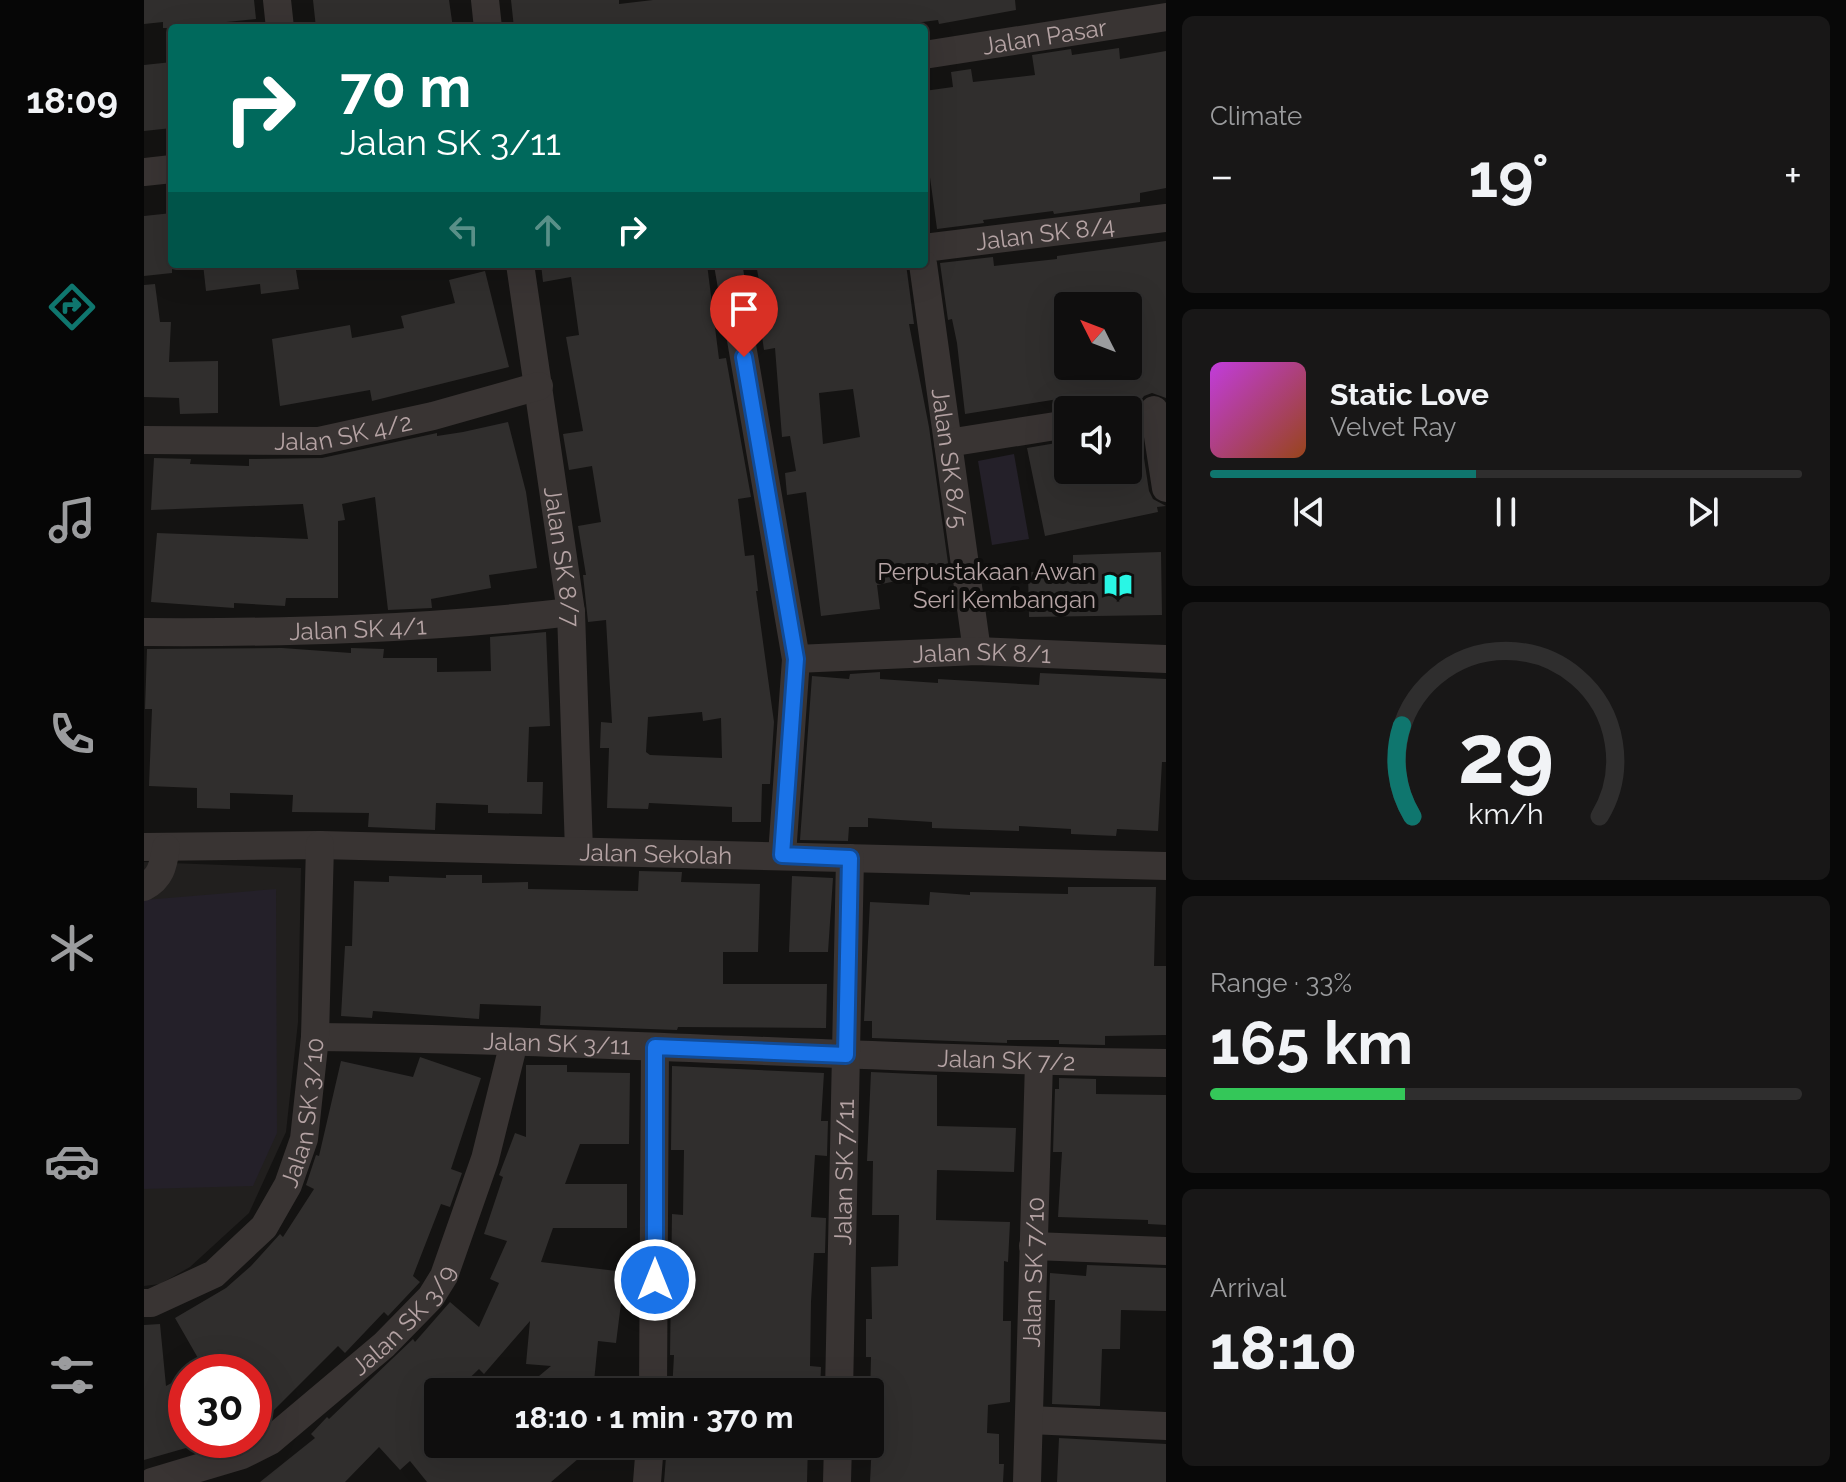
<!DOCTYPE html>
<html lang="en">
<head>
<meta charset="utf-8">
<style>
	body { margin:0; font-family:Raleway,sans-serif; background:#181717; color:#f1f3f6; height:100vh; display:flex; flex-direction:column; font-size:30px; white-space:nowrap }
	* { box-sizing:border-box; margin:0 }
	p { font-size:26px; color:#9b9c9e }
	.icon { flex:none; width:44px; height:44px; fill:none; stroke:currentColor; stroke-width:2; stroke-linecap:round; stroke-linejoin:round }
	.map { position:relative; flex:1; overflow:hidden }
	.side { display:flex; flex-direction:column; gap:16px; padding:16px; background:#080808; width:680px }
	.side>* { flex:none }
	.guide { position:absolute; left:24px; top:24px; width:760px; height:244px; border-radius:8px; box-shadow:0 8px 32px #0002,0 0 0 2px #2f2e2e; background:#00695c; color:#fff; overflow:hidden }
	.needle { width:52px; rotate:312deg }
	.controls { position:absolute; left:910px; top:292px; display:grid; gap:16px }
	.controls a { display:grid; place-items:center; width:88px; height:88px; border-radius:8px; background:#0f0e0e; box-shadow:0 8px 32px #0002,0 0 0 2px #2f2e2e; font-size:40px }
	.speed { position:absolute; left:24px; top:1354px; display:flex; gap:16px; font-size:40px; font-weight:700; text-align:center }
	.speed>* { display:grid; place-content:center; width:104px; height:104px; border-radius:50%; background:#0f0e0e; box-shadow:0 8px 32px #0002,0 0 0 2px #2f2e2e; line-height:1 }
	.speed .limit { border:12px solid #d22; background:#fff; color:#111 }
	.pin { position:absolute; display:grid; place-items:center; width:68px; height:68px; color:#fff; margin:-82px -34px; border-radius:50% 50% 50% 0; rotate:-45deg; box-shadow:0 0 8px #0007 }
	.pin .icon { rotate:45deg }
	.me { position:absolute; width:88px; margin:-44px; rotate:0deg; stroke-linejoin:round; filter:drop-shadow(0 0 6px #0008) }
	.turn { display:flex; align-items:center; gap:28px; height:168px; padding:0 40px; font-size:36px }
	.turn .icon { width:104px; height:104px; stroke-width:2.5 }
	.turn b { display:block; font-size:56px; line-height:68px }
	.lanes { display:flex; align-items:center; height:76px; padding:0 40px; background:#0003; justify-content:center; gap:40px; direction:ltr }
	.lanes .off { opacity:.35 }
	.big { font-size:60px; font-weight:700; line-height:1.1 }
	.side .widget { flex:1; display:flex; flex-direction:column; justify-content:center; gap:12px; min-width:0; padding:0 28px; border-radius:12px; background:#181717 }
	.side .dial { align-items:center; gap:0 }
	.dial svg { height:208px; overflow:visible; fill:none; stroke:#2f2e2e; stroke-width:7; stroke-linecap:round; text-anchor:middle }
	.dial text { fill:#f1f3f6; stroke:none }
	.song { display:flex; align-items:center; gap:24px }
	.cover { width:96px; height:96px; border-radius:12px; background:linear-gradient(135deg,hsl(290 70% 55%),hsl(20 70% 35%)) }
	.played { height:8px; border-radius:4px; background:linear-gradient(90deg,#0f766e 45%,#2f2e2e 45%) }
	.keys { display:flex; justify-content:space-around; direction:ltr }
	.heat { display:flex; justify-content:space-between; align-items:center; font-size:44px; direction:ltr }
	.charge { height:12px; border-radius:6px; background:linear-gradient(90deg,#34c759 33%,#2f2e2e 0) }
	.trip { position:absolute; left:280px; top:1378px; width:460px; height:80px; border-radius:8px; background:#0f0e0e; box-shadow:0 8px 32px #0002,0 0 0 2px #2f2e2e; font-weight:700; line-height:80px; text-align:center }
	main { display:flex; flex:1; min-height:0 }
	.dock { display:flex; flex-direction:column; width:144px; justify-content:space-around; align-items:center; background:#060606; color:#9b9c9e }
	.dock .icon { width:56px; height:56px }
	.dock .selected { color:#0f766e }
	.dock b { font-size:36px; color:#f1f3f6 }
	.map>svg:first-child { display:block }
</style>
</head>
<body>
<main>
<nav class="dock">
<b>18:09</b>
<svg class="icon selected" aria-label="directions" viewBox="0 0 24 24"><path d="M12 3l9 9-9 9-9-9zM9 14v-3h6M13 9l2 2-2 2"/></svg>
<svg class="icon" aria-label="music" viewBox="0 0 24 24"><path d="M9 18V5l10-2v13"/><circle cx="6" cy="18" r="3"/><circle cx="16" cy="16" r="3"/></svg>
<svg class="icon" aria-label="phone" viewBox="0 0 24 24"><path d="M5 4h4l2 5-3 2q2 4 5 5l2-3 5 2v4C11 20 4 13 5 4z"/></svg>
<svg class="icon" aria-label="climate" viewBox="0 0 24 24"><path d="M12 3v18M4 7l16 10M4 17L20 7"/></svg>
<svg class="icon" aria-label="car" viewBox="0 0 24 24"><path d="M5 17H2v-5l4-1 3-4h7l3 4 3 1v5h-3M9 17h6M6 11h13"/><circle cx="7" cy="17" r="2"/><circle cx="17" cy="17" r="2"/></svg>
<svg class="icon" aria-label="filters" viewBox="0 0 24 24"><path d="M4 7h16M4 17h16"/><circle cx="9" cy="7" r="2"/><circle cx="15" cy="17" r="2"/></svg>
</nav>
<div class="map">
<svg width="1022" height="1482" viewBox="0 0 1022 1482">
	<rect width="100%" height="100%" fill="#141312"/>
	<path fill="#211f1e" d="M 0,862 L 157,868 L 154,1022 L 142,1132 L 105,1213 L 46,1267 L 16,1284 L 0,1286 Z"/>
	<path fill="#242029" d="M 870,454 L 885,539 L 848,545 L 834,461 Z
		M 132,889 L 133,1133 L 109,1186 L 0,1189 L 0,900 Z"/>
	<path fill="#302e2d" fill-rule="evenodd" d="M 0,0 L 110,0 L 112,19 L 63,24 L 64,28 L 19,28 L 19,22 L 0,24 Z
		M 169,0 L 305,0 L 309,28 L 172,28 Z
		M 367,0 L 475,0 L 475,4 L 509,0 L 871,0 L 872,10 L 795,24 L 794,20 L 733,28 L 370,28 Z
		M 975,48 L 976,59 L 1022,51 L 1022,188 L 996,193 L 996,202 L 910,214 L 909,211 L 839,220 L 840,223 L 793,229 L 780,133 L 780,91 L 809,87 L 807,72 L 827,69 L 829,82 L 891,75 L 888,55 L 927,49 L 928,55 Z
		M 28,62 L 28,128 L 0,131 L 0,65 Z
		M 28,213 L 28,273 L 0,276 L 0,216 Z
		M 1022,241 L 1022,398 L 1008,393 L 1000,396 L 995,403 L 993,412 L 1005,491 L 1009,499 L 1022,506 L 1013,507 L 1014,512 L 901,536 L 883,448 L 924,441 L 924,470 L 984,470 L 984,403 L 933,410 L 929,408 L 927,397 L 821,414 L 813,343 L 808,319 L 804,320 L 796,263 L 849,257 L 850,266 L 913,259 L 913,256 ZM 924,306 L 984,306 L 984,366 L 924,366 Z
		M 59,264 L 151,264 L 155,289 L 117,294 L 116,284 L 62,291 Z
		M 397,264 L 563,264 L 575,359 L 582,358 L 607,497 L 594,499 L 601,556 L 610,555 L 614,591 L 612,591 L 630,722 L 626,784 L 618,784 L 617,822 L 588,822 L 588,807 L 505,803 L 504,809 L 463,808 L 465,748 L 456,748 L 457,722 L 468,723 L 462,620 L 444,622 L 439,575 L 442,575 L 434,526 L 457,522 L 448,466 L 425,470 L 419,434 L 439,431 L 422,337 L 435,335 L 427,277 L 399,282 ZM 558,712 L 559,721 L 577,718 L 578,758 L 506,755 L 502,752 L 504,717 Z
		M 612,264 L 762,264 L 770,324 L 765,324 L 785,427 L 805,570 L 733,585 L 736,609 L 677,616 L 662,492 L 643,495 L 641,473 L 652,471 L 646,436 L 638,437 L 631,348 L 620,350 L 614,309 L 620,308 ZM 709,389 L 716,437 L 679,444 L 675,393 Z
		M 341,271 L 365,367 L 228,401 L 226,390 L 136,406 L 128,339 L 206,325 L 208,338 L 260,328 L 257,316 L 311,303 L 305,280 Z
		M 11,284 L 16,322 L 27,322 L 25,362 L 74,361 L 74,413 L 36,414 L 35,398 L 0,397 L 0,285 Z
		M 364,422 L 382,492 L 393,568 L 345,575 L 347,588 L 287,599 L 288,608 L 244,610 L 231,497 L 198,504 L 201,520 L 194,521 L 194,598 L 142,598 L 141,606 L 90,603 L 90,608 L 7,602 L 13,533 L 164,539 L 159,504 L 7,510 L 10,458 L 47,459 L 46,464 L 105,466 L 105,459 L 178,458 L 293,433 L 293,436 L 319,432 Z
		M 1017,552 L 1018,615 L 885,617 L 884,572 L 929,571 L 929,555 Z
		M 402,632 L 406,726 L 385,727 L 383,782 L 399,782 L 398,814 L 344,813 L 344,805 L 292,803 L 291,830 L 224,827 L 225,813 L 148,812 L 149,795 L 86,793 L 86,809 L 53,808 L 53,788 L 5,786 L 8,709 L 1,709 L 3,649 L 138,648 L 207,653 L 207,648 L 240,649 L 239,658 L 293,658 L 293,672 L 347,671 L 346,637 Z
		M 736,672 L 736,679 L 794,683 L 794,679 L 895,685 L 896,673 L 1022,679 L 1022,762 L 1018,762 L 1014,831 L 973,829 L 972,836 L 927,834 L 927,829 L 875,826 L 875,831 L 788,828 L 788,822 L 724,818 L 724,827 L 705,827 L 704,841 L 656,840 L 668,676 L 705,679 L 706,674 Z
		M 495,871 L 538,872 L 537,882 L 616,884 L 614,952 L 579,952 L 579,984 L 683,984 L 682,1028 L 534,1027 L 533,1030 L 396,1025 L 397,1006 L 336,1004 L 335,1019 L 229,1011 L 228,1018 L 197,1016 L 201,946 L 208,946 L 210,881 L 245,882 L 245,876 L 302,878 L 302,875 L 338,875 L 338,883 L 384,882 L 384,889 L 494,891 Z
		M 648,876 L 689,878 L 684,952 L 645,952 Z
		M 924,887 L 1012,887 L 1010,966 L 1022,966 L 1022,1035 L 961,1036 L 961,1045 L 915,1044 L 915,1040 L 863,1040 L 863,1043 L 728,1038 L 728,1021 L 720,1021 L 726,902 L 785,905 L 786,892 L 826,895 L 826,892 L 924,894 Z
		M 276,1057 L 337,1078 L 307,1169 L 318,1173 L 306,1207 L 297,1204 L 269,1276 L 276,1282 L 244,1316 L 240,1312 L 201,1353 L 194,1346 L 127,1413 L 123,1409 L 110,1417 L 110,1372 L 62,1372 L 31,1318 L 82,1288 L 107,1266 L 136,1234 L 139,1237 L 170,1189 L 162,1185 L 172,1155 L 175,1156 L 197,1061 L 269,1077 Z
		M 382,1065 L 423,1065 L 423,1072 L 486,1073 L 485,1144 L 436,1144 L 421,1184 L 483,1184 L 483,1228 L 409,1228 L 397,1262 L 481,1272 L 472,1343 L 454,1341 L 449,1392 L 376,1392 L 407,1366 L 382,1364 L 386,1321 L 340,1374 L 335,1369 L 311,1392 L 294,1392 L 294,1408 L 281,1421 L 294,1436 L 294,1444 L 422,1444 L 434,1459 L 407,1482 L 283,1482 L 266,1461 L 256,1470 L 235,1447 L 201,1482 L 116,1482 L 171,1438 L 167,1434 L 183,1417 L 185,1419 L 269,1339 L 271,1342 L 306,1302 L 335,1327 L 355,1283 L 346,1279 L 363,1241 L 340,1234 L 359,1177 L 355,1175 L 371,1133 L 382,1137 Z
		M 528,1066 L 680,1073 L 677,1121 L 684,1121 L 683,1156 L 671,1155 L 667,1217 L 682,1218 L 681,1253 L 670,1253 L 667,1302 L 666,1366 L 677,1367 L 676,1392 L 528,1392 L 530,1355 L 526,1355 L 528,1214 L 539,1215 L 540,1150 L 527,1150 Z
		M 727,1072 L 793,1075 L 793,1126 L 872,1128 L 870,1172 L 793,1170 L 792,1220 L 866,1222 L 864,1262 L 860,1261 L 859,1321 L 867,1321 L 866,1402 L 844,1405 L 843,1433 L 855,1434 L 855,1464 L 860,1464 L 859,1482 L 726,1482 L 730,1400 L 726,1399 L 727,1357 L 722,1357 L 722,1319 L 728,1319 L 727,1267 L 754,1266 L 755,1215 L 728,1215 L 729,1161 L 723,1161 Z
		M 915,1078 L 952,1079 L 952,1094 L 1022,1095 L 1022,1225 L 1004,1224 L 1004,1220 L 914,1217 L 918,1152 L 909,1152 L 911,1089 L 915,1089 Z
		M 943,1265 L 1022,1268 L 1022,1311 L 977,1310 L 976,1349 L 958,1349 L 956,1406 L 908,1404 L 911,1300 L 905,1300 L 906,1273 L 942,1276 Z
		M 16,1324 L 22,1386 L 42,1375 L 42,1448 L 0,1460 L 0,1325 Z
		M 915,1438 L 1022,1444 L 1022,1482 L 913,1482 Z
		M 523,1444 L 664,1444 L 663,1482 L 520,1482 Z"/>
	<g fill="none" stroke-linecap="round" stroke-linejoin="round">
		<g stroke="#393433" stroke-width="28">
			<path d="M 133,0 L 136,28"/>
			<path d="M 341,0 L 344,28"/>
			<path id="s1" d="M 780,55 L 1022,17"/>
			<path d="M 0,172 L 28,169"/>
			<path id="s2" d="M 780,248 L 1022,218"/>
			<path id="s3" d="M 376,264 L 427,612 L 435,851"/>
			<path d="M 584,264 L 652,659 L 638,855"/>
			<path id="s4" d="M 779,264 L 833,651"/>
			<path d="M 1010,410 L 1022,488"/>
			<path id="s5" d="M 0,440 L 175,441 L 289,416 L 395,386"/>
			<path d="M 804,443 L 924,424"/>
			<path id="s6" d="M 0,632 C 145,633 283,629 427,612"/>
			<path id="s7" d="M 652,659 L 833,651 L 1022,659"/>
			<path id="s8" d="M 0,847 L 176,845 L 1022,866"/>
			<path d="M 0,887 C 17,878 19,866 22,848"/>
			<path id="s9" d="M 171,1037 C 455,1040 738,1060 1022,1063"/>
			<path d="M 889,1246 L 1022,1251"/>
			<path id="s10" d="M 0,1303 L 7,1303 L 70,1274 L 120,1227 L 144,1185 L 160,1139 L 171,1037 L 176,845"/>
			<path d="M 509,1392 L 511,1047"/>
			<path id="s11" d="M 695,1392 L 706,858"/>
			<path d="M 885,1420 L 1022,1426"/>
			<path id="s12" d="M 8,1482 L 98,1455 L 126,1441 L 240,1345 L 287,1297 L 300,1276 L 341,1159 L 370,1042"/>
			<path d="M 503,1482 L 506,1444"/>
			<path d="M 693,1482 L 694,1444"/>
			<path id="s13" d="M 883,1482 L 895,1062"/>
		</g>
	</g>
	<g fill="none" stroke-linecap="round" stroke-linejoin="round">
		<defs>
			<path id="route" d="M 511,1280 L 511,1047 L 702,1055 L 706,858 L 638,855 L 652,659 L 600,357"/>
		</defs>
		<use href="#route" stroke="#114b97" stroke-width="20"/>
		<use href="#route" stroke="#1a73e8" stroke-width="14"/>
	</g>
	<defs>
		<symbol id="library-bare" viewBox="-9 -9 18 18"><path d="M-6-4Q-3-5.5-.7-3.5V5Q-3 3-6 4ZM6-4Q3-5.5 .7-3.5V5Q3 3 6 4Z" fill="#29f6e5" stroke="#0f0e0d" stroke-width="2.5" paint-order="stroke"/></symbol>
	</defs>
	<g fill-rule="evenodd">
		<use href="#library-bare" x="954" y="565" width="40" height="40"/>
	</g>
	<g text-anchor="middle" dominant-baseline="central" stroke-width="8" stroke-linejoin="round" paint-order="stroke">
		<g font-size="24" fill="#b5a3a4" stroke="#0f0e0d">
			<text stroke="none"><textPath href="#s1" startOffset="122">Jalan Pasar</textPath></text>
			<text stroke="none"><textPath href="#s2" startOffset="122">Jalan SK 8/4</textPath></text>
			<text stroke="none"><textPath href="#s5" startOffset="200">Jalan SK 4/2</textPath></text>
			<text stroke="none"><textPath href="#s4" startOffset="196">Jalan SK 8/5</textPath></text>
			<text stroke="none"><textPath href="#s3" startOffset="296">Jalan SK 8/7</textPath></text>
			<text stroke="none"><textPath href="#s6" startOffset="214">Jalan SK 4/1</textPath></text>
			<text stroke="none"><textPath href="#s7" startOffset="186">Jalan SK 8/1</textPath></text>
			<text stroke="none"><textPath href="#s8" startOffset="512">Jalan Sekolah</textPath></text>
			<text stroke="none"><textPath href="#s9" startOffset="242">Jalan SK 3/11</textPath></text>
			<text stroke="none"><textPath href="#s9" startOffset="692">Jalan SK 7/2</textPath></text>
			<text stroke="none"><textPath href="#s10" startOffset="268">Jalan SK 3/10</textPath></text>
			<text stroke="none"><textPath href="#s11" startOffset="220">Jalan SK 7/11</textPath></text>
			<text stroke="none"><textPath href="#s13" startOffset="210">Jalan SK 7/10</textPath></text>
			<text stroke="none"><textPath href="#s12" startOffset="306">Jalan SK 3/9</textPath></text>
		</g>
		<g font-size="24" fill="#b5a3a4" stroke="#0f0e0d" text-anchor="end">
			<text x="952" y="571">Perpustakaan Awan<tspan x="952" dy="28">Seri Kembangan</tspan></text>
		</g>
	</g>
</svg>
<div class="controls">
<a><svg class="needle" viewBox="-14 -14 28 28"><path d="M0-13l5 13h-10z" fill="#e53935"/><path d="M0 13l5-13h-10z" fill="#9b9c9e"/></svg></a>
<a><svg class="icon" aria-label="sound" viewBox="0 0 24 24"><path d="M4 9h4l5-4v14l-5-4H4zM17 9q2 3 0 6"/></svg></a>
</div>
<div class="speed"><div class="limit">30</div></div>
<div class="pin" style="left:600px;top:357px;background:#d93025"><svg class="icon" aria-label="arrive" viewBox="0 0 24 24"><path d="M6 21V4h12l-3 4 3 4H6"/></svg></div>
<svg class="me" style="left:511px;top:1280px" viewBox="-20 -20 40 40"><circle r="17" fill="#1a73e8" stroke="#fff" stroke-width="3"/><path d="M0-11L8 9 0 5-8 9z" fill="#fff"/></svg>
<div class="trip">18:10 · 1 min · 370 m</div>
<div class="guide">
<div class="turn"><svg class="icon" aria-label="right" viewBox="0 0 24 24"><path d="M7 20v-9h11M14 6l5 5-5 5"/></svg><div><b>70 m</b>Jalan SK 3/11</div></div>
<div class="lanes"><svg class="icon off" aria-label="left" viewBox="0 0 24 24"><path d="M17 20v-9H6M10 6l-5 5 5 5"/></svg><svg class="icon off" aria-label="ahead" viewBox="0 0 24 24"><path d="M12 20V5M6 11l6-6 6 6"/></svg><svg class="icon" aria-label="right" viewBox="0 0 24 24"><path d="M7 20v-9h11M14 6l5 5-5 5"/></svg></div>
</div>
</div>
<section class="side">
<div class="widget"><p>Climate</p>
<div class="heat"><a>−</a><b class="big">19°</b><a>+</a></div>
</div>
<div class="widget">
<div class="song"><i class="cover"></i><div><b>Static Love</b><p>Velvet Ray</p></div></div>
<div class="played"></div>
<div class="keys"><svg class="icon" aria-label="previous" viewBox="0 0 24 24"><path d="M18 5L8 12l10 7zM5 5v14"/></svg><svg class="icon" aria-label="pause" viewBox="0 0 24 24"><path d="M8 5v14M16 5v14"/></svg><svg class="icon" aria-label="next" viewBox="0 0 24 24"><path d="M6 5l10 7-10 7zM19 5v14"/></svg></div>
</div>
<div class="widget dial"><svg viewBox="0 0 100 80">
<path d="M14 69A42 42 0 1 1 86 69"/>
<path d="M14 69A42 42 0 0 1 10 34" stroke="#0f766e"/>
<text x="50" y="56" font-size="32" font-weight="700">29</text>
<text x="50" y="72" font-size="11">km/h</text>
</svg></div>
<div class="widget"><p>Range · 33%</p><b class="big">165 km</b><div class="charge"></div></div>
<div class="widget"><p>Arrival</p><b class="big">18:10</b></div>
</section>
</main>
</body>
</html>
